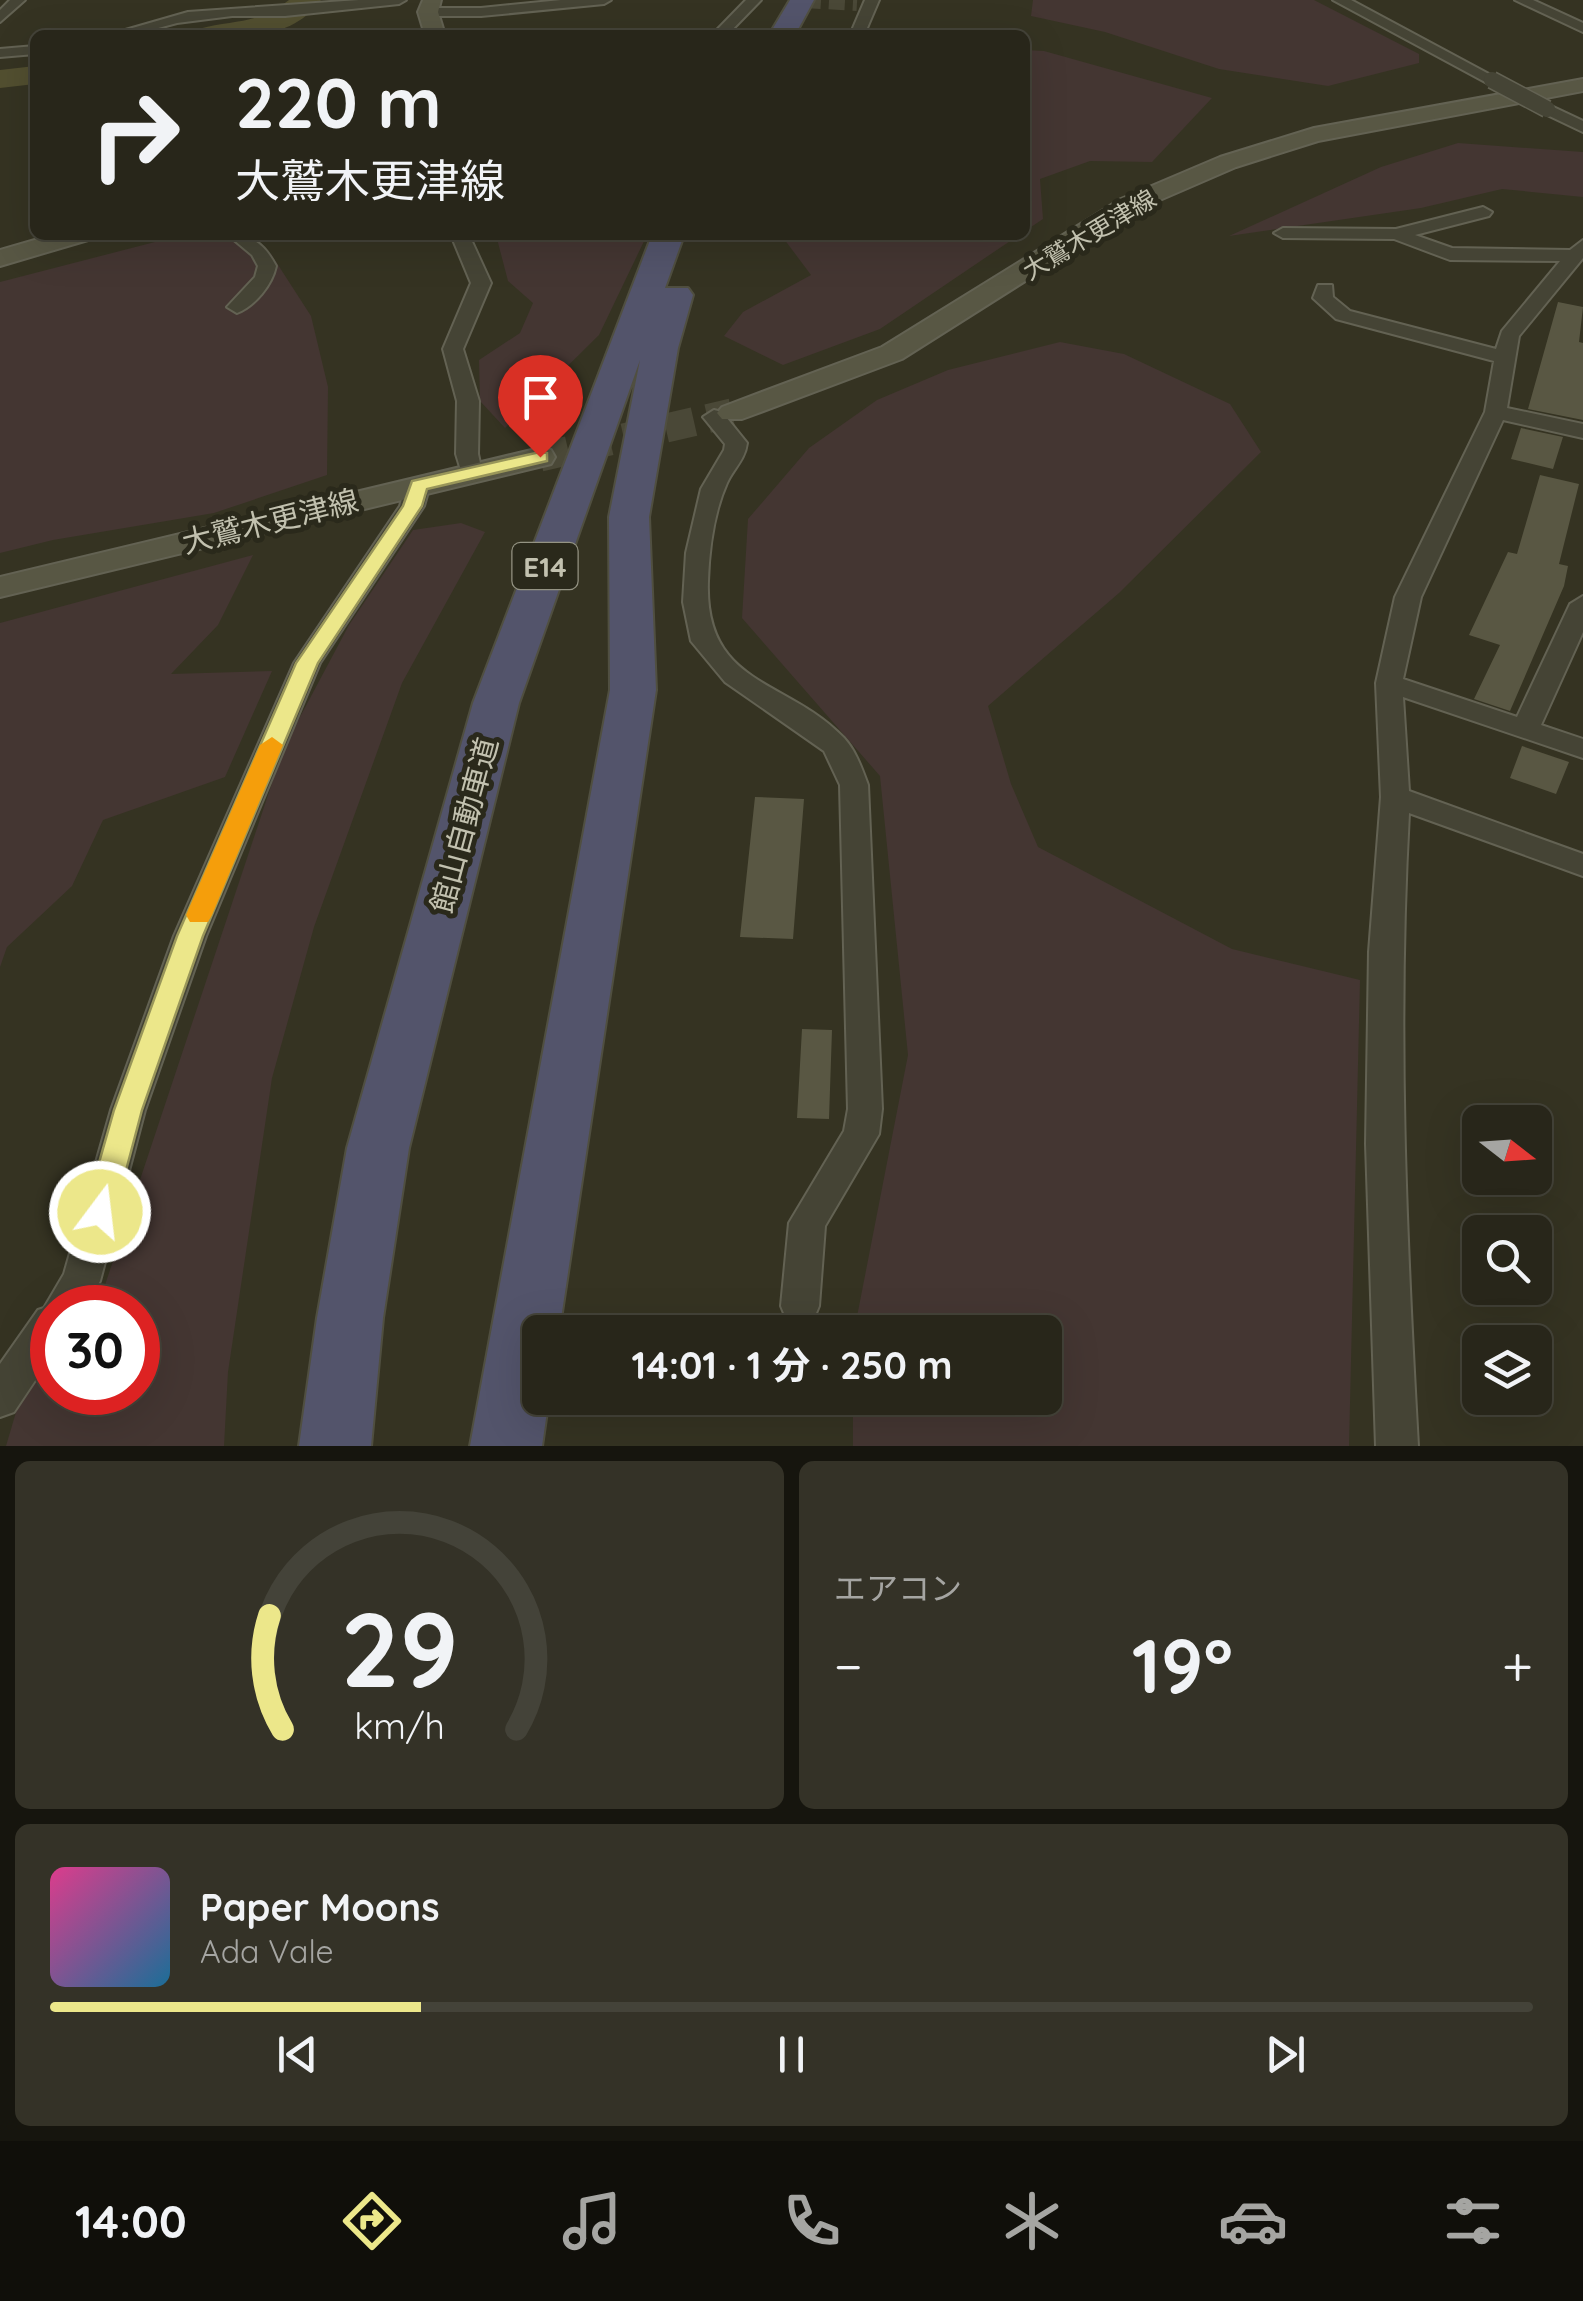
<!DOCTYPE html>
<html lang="ja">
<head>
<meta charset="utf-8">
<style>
	body { margin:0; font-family:Quicksand,"Noto Sans JP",sans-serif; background:#343227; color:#f1f3f6; height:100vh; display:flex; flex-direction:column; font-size:38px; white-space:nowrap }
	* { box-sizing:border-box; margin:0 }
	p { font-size:32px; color:#a5a5a2 }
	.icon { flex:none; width:55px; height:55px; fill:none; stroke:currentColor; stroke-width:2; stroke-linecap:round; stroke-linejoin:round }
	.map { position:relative; height:1446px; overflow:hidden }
	.sheet { display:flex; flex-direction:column; gap:15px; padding:15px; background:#16150e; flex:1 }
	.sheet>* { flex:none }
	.guide { position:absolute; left:30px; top:30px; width:1000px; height:210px; border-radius:15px; box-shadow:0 10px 40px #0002,0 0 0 2px #444339; background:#28261a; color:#f1f3f6; overflow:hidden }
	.needle { width:65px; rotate:107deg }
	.controls { position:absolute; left:1462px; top:1105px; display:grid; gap:20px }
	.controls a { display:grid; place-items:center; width:90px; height:90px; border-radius:15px; background:#28261a; box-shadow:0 10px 40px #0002,0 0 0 2px #444339; font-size:50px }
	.speed { position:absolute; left:30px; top:1285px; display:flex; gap:20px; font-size:50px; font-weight:700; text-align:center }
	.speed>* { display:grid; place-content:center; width:130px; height:130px; border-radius:50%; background:#28261a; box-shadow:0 10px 40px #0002,0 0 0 2px #444339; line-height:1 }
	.speed .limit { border:15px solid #d22; background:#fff; color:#111 }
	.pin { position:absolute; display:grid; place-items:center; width:85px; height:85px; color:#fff; margin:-102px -42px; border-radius:50% 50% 50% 0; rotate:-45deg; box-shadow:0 0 10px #0007 }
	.pin .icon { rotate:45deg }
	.me { position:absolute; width:110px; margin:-55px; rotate:15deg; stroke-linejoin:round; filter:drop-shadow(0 0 8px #0008) }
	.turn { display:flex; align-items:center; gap:35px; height:210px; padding:0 40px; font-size:45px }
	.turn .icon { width:130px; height:130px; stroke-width:2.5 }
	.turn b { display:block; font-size:70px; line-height:85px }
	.big { font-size:75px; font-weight:700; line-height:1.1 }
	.sheet .card { flex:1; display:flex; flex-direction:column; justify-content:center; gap:15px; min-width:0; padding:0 35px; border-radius:15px; background:#343227 }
	.sheet .dial { align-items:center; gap:0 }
	.dial svg { height:260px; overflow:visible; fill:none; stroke:#444339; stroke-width:7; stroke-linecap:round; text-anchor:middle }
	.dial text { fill:#f1f3f6; stroke:none }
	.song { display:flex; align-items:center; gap:30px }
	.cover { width:120px; height:120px; border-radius:15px; background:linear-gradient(135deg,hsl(330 70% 55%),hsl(200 70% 35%)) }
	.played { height:10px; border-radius:5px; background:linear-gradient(90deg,#ece78a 25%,#444339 25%) }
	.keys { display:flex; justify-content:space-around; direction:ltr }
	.heat { display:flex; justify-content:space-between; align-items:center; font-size:55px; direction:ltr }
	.sheet .tiles { flex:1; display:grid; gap:15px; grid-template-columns:1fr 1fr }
	.card:last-child { grid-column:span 2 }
	.trip { position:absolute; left:522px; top:1315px; width:540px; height:100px; border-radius:15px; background:#28261a; box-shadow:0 10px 40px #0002,0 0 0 2px #444339; font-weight:700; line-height:100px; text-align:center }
	.tabs { display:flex; height:160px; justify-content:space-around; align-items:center; background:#100f0a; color:#a5a5a2 }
	.tabs .icon { width:70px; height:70px }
	.tabs .selected { color:#ece78a }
	.tabs b { font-size:45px; color:#f1f3f6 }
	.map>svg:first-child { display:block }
</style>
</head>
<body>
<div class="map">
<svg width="1583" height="1446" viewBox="0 0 1583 1446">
	<rect width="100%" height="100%" fill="#353322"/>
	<path fill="#443632" d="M 1033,0 L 1314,0 L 1419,54 L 1419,63 L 1328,86 L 1219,69 L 1105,32 L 1031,16 Z
		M 1025,50 L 1044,51 L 1212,98 L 1152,162 L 1090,161 L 1040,179 L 1043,219 L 1025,231 Z
		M 1458,143 L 1583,152 L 1583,197 L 1502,189 L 1421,208 L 1229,236 L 1381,167 Z
		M 182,235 L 229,235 L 271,254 L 311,316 L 328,387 L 327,475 L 214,513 L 53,540 L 0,553 L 0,282 Z
		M 496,235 L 647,235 L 599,335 L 505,428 L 480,401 L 479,360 L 520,333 L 533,303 L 508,281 Z
		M 781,235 L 1019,235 L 880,329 L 783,365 L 724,336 L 743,312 L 811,275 Z
		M 1060,342 L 1124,354 L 1230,404 L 1261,452 L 1119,593 L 988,706 L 1011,784 L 1038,847 L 1232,949 L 1360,980 L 1349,1446 L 853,1446 L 853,1398 L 1045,1398 L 1045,1332 L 854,1332 L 908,1055 L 880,776 L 742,618 L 748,519 L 809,448 L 877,400 L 948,370 Z
		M 461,523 L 485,532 L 402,683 L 314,927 L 272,1078 L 228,1372 L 224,1446 L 6,1446 L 19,1402 L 52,1360 L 52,1392 L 138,1392 L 138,1308 L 95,1307 L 100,1300 L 284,747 L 349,625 L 413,530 Z
		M 253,555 L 218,625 L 171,674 L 272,671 L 225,777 L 103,820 L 72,886 L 7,947 L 0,967 L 0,623 Z"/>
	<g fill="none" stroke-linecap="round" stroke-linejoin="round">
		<path fill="#524f30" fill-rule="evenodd" d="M 289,0 L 321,0 C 289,43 241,35 193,35 L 198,29 C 236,19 256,25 289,0 Z
			M 35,66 L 35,84 L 0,88 L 0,70 Z"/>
	</g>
	<path fill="#595743" d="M 1558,302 L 1583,307 L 1579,342 L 1583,343 L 1583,420 L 1528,409 Z
		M 1521,428 L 1563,437 L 1553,469 L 1511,459 Z
		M 1540,475 L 1579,484 L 1559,564 L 1568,566 L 1564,586 L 1510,711 L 1474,699 L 1500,645 L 1469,635 L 1508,552 L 1517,554 Z
		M 1522,746 L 1569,762 L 1556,794 L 1510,778 Z
		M 755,797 L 804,799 L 793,939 L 740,937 Z
		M 802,1029 L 832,1030 L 829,1119 L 797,1118 Z"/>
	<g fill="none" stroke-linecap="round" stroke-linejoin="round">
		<path stroke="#4a4837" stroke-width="16" stroke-dasharray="16 8" stroke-linecap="butt" d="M 805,0 L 857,3"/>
		<path stroke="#4a4837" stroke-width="29" stroke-dasharray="29 14" stroke-linecap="butt" d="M 540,457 L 732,413"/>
		<defs>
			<path id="street" d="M 10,0 L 25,0 L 0,22 L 0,10 Z
				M 359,0 L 406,0 L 399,4 L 285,16 L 232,16 L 177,23 L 132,35 L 108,35 L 188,12 Z
				M 561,0 L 611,0 L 604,4 L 481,16 L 428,16 L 421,12 L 428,8 L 481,8 Z
				M 746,0 L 761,0 L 727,35 L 712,35 Z
				M 865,0 L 879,0 L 864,35 L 850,35 Z
				M 1333,0 L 1351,0 L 1500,80 L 1487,83 Z
				M 1515,0 L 1533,0 L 1583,23 L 1583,32 Z
				M 35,46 L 35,54 L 0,57 L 0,49 Z
				M 1547,104 L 1583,121 L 1583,132 L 1541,112 L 1539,109 Z
				M 1483,207 L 1492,212 L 1489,216 L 1415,235 L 1452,248 L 1570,250 L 1583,240 L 1583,258 L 1519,336 L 1507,408 L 1583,424 L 1583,438 L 1503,420 L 1421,597 L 1403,679 L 1517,717 L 1570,604 L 1583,596 L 1583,632 L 1541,725 L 1583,739 L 1583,758 L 1403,697 L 1409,791 L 1583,854 L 1583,876 L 1409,813 C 1397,1028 1406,1231 1418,1446 L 1376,1446 L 1366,1144 L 1369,952 L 1381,797 L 1376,683 L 1395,597 L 1485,412 L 1494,361 L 1336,319 L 1313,298 L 1318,285 L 1332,285 L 1333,297 L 1350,311 L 1496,349 L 1502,331 L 1560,261 L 1450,260 L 1394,239 L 1283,238 L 1274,233 L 1283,228 L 1396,229 Z
				M 228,235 C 253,235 264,244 276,266 C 272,285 255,306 237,313 L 227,307 L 255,277 L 258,266 L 252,255 Z
				M 451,235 L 469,235 L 491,283 L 463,349 L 479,401 L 478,454 L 482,472 L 471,479 L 463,477 L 456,454 L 457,401 L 443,349 L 471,283 Z
				M 714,410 L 722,412 L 747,443 C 745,460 733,469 727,483 C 714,512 709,550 708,581 C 704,687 787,678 844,738 C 856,751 862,769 868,785 L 882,1109 L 879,1134 L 825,1226 L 819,1306 L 814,1318 L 800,1324 L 786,1318 L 781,1306 L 789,1223 L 844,1131 L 848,1109 L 840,785 L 824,751 L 725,682 L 691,641 L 683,602 L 686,553 L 701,489 L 724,450 L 725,444 L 703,417 Z
				M 418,478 L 430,485 L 424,506 L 320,663 L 206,936 L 145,1110 L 100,1281 L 85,1308 L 52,1308 L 52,1355 L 14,1412 L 0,1417 L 0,1364 L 38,1310 L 44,1308 L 64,1274 L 111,1110 L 174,936 L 294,663 L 400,506 L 406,485 Z"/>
			<path id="secondary" d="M 423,0 L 441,0 L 438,12 L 445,35 L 425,35 L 418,12 Z
				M 1583,79 L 1583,91 L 1318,141 L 1236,167 L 1139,209 L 902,359 L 742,419 L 722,419 L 717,413 L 722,407 L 882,347 L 1121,199 L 1220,157 L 1314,128 Z
				M 52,235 L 91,235 L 88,240 L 0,266 L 0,250 Z
				M 540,448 L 551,450 L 555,457 L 551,464 L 0,597 L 0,577 Z"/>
			<path id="highway" d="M 790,0 L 814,0 L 795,35 L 769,35 Z
				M 652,235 L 684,235 L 665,288 L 688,288 L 693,295 L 678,348 L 649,517 L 656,690 L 559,1332 L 540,1332 L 540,1398 L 549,1398 L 542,1446 L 470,1446 L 610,690 L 609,517 L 640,360 L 519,703 L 409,1148 L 383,1318 L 371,1446 L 299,1446 L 317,1318 L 347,1148 L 473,703 Z"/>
		</defs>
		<use href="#street" stroke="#636253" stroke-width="4"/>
		<use href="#secondary" stroke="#636253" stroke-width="4"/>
		<use href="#highway" stroke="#504f40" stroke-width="4"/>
		<use href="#street" fill="#454435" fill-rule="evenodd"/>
		<use href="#secondary" fill="#585744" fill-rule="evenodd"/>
		<use href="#highway" fill="#53546b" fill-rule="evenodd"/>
		<defs>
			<path id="street-bridge" d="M 1492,80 L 1547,109"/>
		</defs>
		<use href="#street-bridge" stroke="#636253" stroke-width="19" stroke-linecap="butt"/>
		<use href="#street-bridge" stroke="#454435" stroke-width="16"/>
	</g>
	<path fill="#ece78a" stroke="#99965a" stroke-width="2.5" d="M 540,452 L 547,453 L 547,461 L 427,489 L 422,506 L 318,663 L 203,936 L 142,1110 L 115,1212 L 111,1222 L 100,1226 L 89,1222 L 85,1212 L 114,1110 L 177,936 L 296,663 L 403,506 L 412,481 Z"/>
	<path fill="#f59e0b" d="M 272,737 L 283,745 L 212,915 L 208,922 L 190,922 L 186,915 L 260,745 Z"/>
	<g text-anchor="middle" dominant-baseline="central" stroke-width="10" stroke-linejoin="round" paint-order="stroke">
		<g font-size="25" fill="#c2c1af" stroke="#2a291b">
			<text transform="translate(1089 234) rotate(-31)">大鷲木更津線</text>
		</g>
		<rect fill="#2a291b" stroke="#949383" stroke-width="2.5" x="512.5" y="543" width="65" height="46" rx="8"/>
		<g font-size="28" font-weight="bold" fill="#c2c1af">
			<text x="545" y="566">E14</text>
		</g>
		<g font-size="30" fill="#c2c1af" stroke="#2a291b">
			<text transform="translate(270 521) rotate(-14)">大鷲木更津線</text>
			<text transform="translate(464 825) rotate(-75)">館山自動車道</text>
		</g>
	</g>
</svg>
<div class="controls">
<a><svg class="needle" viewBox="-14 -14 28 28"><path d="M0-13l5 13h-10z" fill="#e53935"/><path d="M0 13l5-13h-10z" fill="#a5a5a2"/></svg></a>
<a><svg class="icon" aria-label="search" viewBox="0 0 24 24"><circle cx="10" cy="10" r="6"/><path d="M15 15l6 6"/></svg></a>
<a><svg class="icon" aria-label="layers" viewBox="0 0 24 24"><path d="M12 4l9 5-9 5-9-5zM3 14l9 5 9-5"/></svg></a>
</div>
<div class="speed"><div class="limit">30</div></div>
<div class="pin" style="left:540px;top:457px;background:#d93025"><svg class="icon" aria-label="arrive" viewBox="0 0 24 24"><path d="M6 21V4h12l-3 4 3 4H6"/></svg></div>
<svg class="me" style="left:100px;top:1212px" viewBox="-20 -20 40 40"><circle r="17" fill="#ece78a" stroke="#fff" stroke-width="3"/><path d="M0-11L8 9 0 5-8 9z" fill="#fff"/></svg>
<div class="trip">14:01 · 1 分 · 250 m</div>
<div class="guide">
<div class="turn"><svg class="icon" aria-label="right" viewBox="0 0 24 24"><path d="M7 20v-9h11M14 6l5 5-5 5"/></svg><div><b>220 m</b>大鷲木更津線</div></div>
</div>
</div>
<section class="sheet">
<div class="tiles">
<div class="card dial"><svg viewBox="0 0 100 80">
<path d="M14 69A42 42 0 1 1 86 69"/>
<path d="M14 69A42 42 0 0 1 10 34" stroke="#ece78a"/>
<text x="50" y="56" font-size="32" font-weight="700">29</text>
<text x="50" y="72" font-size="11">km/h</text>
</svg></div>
<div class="card"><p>エアコン</p>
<div class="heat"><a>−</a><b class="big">19°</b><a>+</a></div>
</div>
<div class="card">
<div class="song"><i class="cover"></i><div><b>Paper Moons</b><p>Ada Vale</p></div></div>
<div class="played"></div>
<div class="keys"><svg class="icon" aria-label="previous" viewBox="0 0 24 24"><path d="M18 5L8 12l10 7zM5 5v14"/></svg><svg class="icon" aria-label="pause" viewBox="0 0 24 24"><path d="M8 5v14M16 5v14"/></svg><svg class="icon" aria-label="next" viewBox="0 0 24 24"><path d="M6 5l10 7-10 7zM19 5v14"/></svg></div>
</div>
</div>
</section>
<nav class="tabs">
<b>14:00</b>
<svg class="icon selected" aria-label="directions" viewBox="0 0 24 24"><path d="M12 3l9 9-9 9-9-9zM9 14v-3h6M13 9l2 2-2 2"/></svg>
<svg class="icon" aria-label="music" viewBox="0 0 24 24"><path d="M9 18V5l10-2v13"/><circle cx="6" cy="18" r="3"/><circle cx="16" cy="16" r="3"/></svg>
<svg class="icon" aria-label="phone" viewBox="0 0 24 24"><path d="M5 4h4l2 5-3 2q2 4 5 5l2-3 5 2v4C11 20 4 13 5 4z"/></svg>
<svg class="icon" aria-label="climate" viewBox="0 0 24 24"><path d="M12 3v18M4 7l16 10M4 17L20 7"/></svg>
<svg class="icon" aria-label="car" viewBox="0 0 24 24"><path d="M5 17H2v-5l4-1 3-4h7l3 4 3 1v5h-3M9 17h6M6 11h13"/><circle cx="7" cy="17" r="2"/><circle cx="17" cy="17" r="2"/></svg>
<svg class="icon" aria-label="filters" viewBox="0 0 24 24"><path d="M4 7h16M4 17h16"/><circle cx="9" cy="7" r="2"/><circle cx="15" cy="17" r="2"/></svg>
</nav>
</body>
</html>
